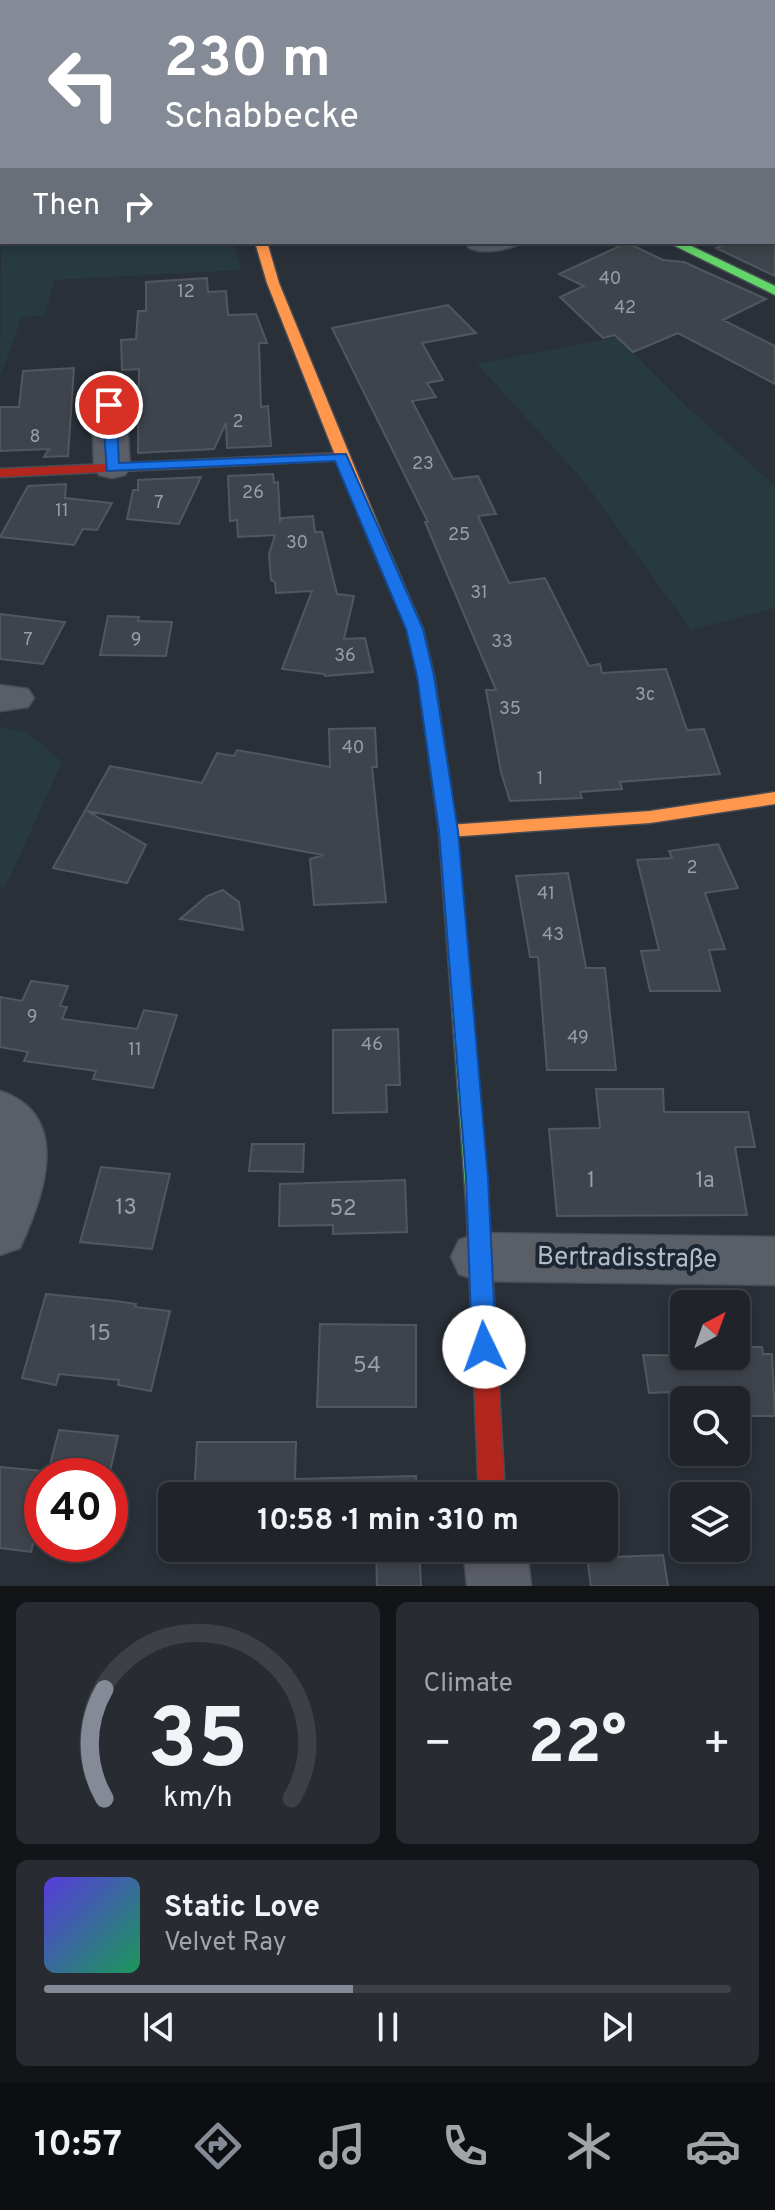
<!DOCTYPE html>
<html lang="en">
<head>
<meta charset="utf-8">
<style>
	body { margin:0; font-family:Overpass,sans-serif; background:#282c32; color:#f1f3f6; height:100vh; display:flex; flex-direction:column; font-size:30px; white-space:nowrap }
	* { box-sizing:border-box; margin:0 }
	p { font-size:26px; color:#a2a4a8 }
	.icon { flex:none; width:44px; height:44px; fill:none; stroke:currentColor; stroke-width:2; stroke-linecap:round; stroke-linejoin:round }
	.map { position:relative; height:1586px; overflow:hidden }
	.drawer { display:flex; flex-direction:column; gap:16px; padding:16px; background:#121417; flex:1 }
	.drawer>* { flex:none }
	.hud { position:absolute; left:0px; top:0px; width:776px; height:244px; box-shadow:0 4px 12px #0003,0 0 0 2px #3d4147; background:#848b96; color:#fff; overflow:hidden }
	.needle { width:52px; rotate:41deg }
	.tools { position:absolute; left:670px; top:1290px; display:grid; gap:16px }
	.tools a { display:grid; place-items:center; width:80px; height:80px; border-radius:12px; background:#20242a; box-shadow:0 4px 12px #0003,0 0 0 2px #3d4147; font-size:40px }
	.speed { position:absolute; left:24px; top:1458px; display:flex; gap:16px; font-size:40px; font-weight:700; text-align:center }
	.speed>* { display:grid; place-content:center; width:104px; height:104px; border-radius:50%; background:#20242a; box-shadow:0 4px 12px #0003,0 0 0 2px #3d4147; line-height:1 }
	.speed .limit { border:12px solid #d22; background:#fff; color:#111 }
	.pin { position:absolute; display:grid; place-items:center; width:68px; height:68px; color:#fff; margin:-34px; border:4px solid #fff; border-radius:50%; box-shadow:0 2px 8px #0007 }
	.me { position:absolute; width:88px; margin:-44px; rotate:357deg; stroke-linejoin:round; filter:drop-shadow(0 0 6px #0008) }
	.turn { display:flex; align-items:center; gap:28px; height:168px; padding:0 32px; font-size:36px }
	.turn .icon { width:104px; height:104px; stroke-width:2.5 }
	.turn b { display:block; font-size:56px; line-height:68px }
	.then { display:flex; align-items:center; height:76px; padding:0 32px; background:#0003; gap:16px; font-size:30px }
	.big { font-size:60px; font-weight:700; line-height:1.1 }
	.drawer .widget { flex:1; display:flex; flex-direction:column; justify-content:center; gap:12px; min-width:0; padding:0 28px; border-radius:12px; background:#282c32 }
	.drawer .dial { align-items:center; gap:0 }
	.dial svg { height:208px; overflow:visible; fill:none; stroke:#3d4147; stroke-width:7; stroke-linecap:round; text-anchor:middle }
	.dial text { fill:#f1f3f6; stroke:none }
	.song { display:flex; align-items:center; gap:24px }
	.cover { width:96px; height:96px; border-radius:12px; background:linear-gradient(135deg,hsl(250 70% 55%),hsl(150 70% 35%)) }
	.played { height:8px; border-radius:4px; background:linear-gradient(90deg,#848b96 45%,#3d4147 45%) }
	.keys { display:flex; justify-content:space-around; direction:ltr }
	.heat { display:flex; justify-content:space-between; align-items:center; font-size:44px; direction:ltr }
	.drawer .tiles { flex:1; display:grid; gap:16px; grid-template-columns:1fr 1fr }
	.widget:last-child { grid-column:span 2 }
	.trip { position:absolute; left:158px; top:1482px; width:460px; height:80px; border-radius:12px; background:#20242a; box-shadow:0 4px 12px #0003,0 0 0 2px #3d4147; font-weight:700; line-height:80px; text-align:center }
	.menu { display:flex; height:128px; justify-content:space-around; align-items:center; background:#0d0e11; color:#a2a4a8 }
	.menu .icon { width:56px; height:56px }
	.menu .active { color:#848b96 }
	.menu b { font-size:36px; color:#f1f3f6 }
	.map>svg:first-child { display:block }
</style>
</head>
<body>
<div class="map">
<svg width="775" height="1586" viewBox="0 0 775 1586">
	<rect width="100%" height="100%" fill="#2a3038"/>
	<path fill="#273a3e" d="M 2,133 L 2,242 L 234,242 L 241,270 L 55,280 L 44,316 L 22,317 L 0,377 Z
		M 617,337 L 686,406 L 775,486 L 775,608 L 691,630 L 583,480 L 477,364 Z
		M 0,727 L 28,733 L 62,762 L 5,888 L 0,887 Z"/>
	<path fill="#3f444c" stroke="#52575f" stroke-width="2" d="M 729,242 L 775,242 L 775,276 L 716,248 Z
		M 622,245 L 634,246 L 663,260 L 684,262 L 766,299 L 723,320 L 775,346 L 775,384 L 678,333 L 633,352 L 615,335 L 603,338 L 560,297 L 584,286 L 559,274 Z
		M 207,278 L 208,292 L 226,291 L 228,315 L 256,314 L 267,343 L 259,343 L 261,407 L 268,406 L 271,446 L 227,448 L 226,423 L 214,449 L 138,453 L 139,369 L 122,370 L 121,340 L 136,339 L 138,311 L 146,311 L 146,282 Z
		M 448,305 L 476,333 L 422,343 L 443,380 L 427,383 L 436,397 L 412,401 L 453,479 L 478,476 L 496,514 L 478,516 L 509,583 L 545,578 L 589,666 L 600,664 L 602,673 L 666,669 L 687,730 L 704,729 L 720,774 L 620,782 L 622,789 L 580,792 L 582,798 L 510,801 L 501,772 L 486,690 L 496,690 L 425,522 L 428,522 L 332,328 Z
		M 74,368 L 68,456 L 44,457 L 49,449 L 0,451 L 0,407 L 19,407 L 23,371 Z
		M 273,474 L 274,483 L 278,482 L 280,521 L 282,518 L 313,516 L 315,532 L 322,532 L 337,594 L 354,596 L 344,639 L 365,638 L 373,672 L 325,676 L 324,674 L 282,669 L 312,591 L 276,593 L 275,582 L 271,580 L 269,554 L 275,535 L 238,537 L 237,520 L 230,521 L 228,476 Z
		M 201,477 L 179,524 L 127,519 L 133,490 L 138,490 L 138,480 Z
		M 66,484 L 65,498 L 112,503 L 97,530 L 83,529 L 74,545 L 0,537 L 28,486 Z
		M 0,614 L 65,622 L 43,664 L 0,659 Z
		M 108,616 L 139,617 L 138,621 L 172,622 L 166,656 L 100,655 Z
		M 375,728 L 377,767 L 372,767 L 386,902 L 314,905 L 310,859 L 323,855 L 87,811 L 146,845 L 127,883 L 53,868 L 110,766 L 202,783 L 217,753 L 234,756 L 237,750 L 330,767 L 329,729 Z
		M 718,844 L 738,888 L 705,893 L 725,949 L 709,950 L 720,991 L 650,991 L 641,951 L 659,950 L 637,860 L 672,858 L 669,851 Z
		M 568,873 L 586,968 L 605,968 L 616,1070 L 547,1070 L 538,957 L 530,957 L 516,876 Z
		M 223,890 L 239,902 L 243,930 L 180,919 L 207,896 Z
		M 31,981 L 68,986 L 60,1006 L 67,1007 L 62,1019 L 137,1029 L 144,1010 L 177,1015 L 153,1088 L 93,1079 L 96,1071 L 24,1061 L 28,1052 L 0,1047 L 0,997 L 22,1001 Z
		M 398,1029 L 400,1085 L 386,1085 L 387,1112 L 333,1113 L 333,1030 Z
		M 596,1089 L 663,1089 L 664,1112 L 748,1112 L 755,1147 L 735,1147 L 747,1215 L 557,1216 L 549,1129 L 600,1128 Z
		M 252,1144 L 304,1144 L 303,1172 L 249,1171 Z
		M 101,1167 L 170,1174 L 152,1249 L 80,1242 Z
		M 405,1180 L 407,1232 L 333,1234 L 333,1225 L 279,1226 L 280,1184 Z
		M 46,1294 L 116,1301 L 136,1304 L 135,1307 L 170,1311 L 151,1391 L 118,1385 L 119,1380 L 59,1374 L 56,1385 L 22,1378 Z
		M 320,1324 L 416,1325 L 416,1407 L 317,1407 Z
		M 736,1347 L 762,1347 L 763,1354 L 772,1354 L 775,1416 L 736,1416 L 736,1400 L 684,1400 L 684,1417 L 672,1417 L 669,1392 L 649,1393 L 643,1355 L 736,1356 Z
		M 59,1430 L 118,1436 L 109,1476 L 47,1476 Z
		M 197,1442 L 296,1442 L 295,1479 L 416,1476 L 417,1496 L 194,1496 Z
		M 0,1467 L 42,1471 L 42,1535 L 36,1534 L 31,1552 L 0,1548 Z
		M 292,1548 L 419,1548 L 421,1586 L 377,1586 L 376,1548 L 292,1552 Z
		M 663,1555 L 668,1586 L 591,1586 L 587,1558 Z"/>
	<g fill="none" stroke-linecap="round" stroke-linejoin="round">
		<defs>
			<path id="lane" d="M 522,242 C 511,250 479,255 468,247 L 479,242 Z"/>
			<path id="street" d="M 13,0 L 39,0 L 41,2 L 15,2 Z
				M 151,0 L 177,0 L 179,2 L 153,2 Z
				M 417,0 L 441,0 L 443,2 L 419,2 Z
				M 532,0 L 556,0 L 558,2 L 534,2 Z
				M 0,27 L 2,27 L 2,41 L 0,41 Z
				M 0,121 L 2,121 L 0,138 Z
				M 775,190 L 775,208 L 774,209 L 774,191 Z
				M 109,395 L 121,398 L 126,405 L 130,467 L 125,475 L 112,478 L 99,475 L 94,467 L 92,405 L 97,398 Z
				M 0,685 L 28,689 L 34,698 L 28,707 L 0,711 Z
				M 0,1091 C 73,1115 44,1196 20,1248 L 0,1255 Z
				M 479,1233 L 775,1237 L 775,1285 L 479,1281 L 459,1274 L 451,1257 L 459,1240 Z
				M 463,1548 L 527,1548 L 531,1586 L 467,1586 Z"/>
			<path id="fast" d="M 774,108 L 775,108 L 775,114 L 774,114 Z
				M 667,242 L 683,242 L 775,286 L 775,295 Z
				M 377,536 L 385,541 L 423,629 L 434,676 L 457,831 L 489,1214 L 486,1221 L 478,1224 L 470,1221 L 467,1214 L 439,831 L 418,676 L 407,629 L 369,541 Z"/>
			<path id="slow" d="M 255,242 L 267,242 L 279,283 L 385,541 L 382,544 L 372,544 L 369,541 L 267,283 Z
				M 775,792 L 775,804 L 650,823 L 448,837 L 439,831 L 448,825 L 650,811 Z"/>
			<path id="jam" d="M 341,453 L 348,457 L 346,460 L 0,477 L 0,469 Z
				M 478,1204 L 486,1207 L 489,1214 L 505,1496 L 479,1496 L 467,1214 L 470,1207 Z"/>
		</defs>
		<use href="#lane" stroke="#484c55" stroke-width="3"/>
		<use href="#street" stroke="#484c55" stroke-width="3"/>
		<use href="#fast" stroke="#484c55" stroke-width="3"/>
		<use href="#slow" stroke="#484c55" stroke-width="3"/>
		<use href="#jam" stroke="#484c55" stroke-width="3"/>
		<use href="#lane" fill="#5a5e66" fill-rule="evenodd"/>
		<use href="#street" fill="#5a5e66" fill-rule="evenodd"/>
		<use href="#fast" fill="#63d668" fill-rule="evenodd"/>
		<use href="#slow" fill="#ff974d" fill-rule="evenodd"/>
		<use href="#jam" fill="#b3261e" fill-rule="evenodd"/>
	</g>
	<path fill="#1a73e8" stroke="#114b97" stroke-width="2" d="M 109,401 L 116,405 L 119,463 L 346,454 L 423,629 L 434,676 L 458,831 L 488,1178 L 496,1347 L 493,1355 L 484,1358 L 475,1355 L 472,1347 L 466,1178 L 439,831 L 417,676 L 406,629 L 335,461 L 107,471 L 102,405 Z"/>
	<g text-anchor="middle" dominant-baseline="central" stroke-width="8" stroke-linejoin="round" paint-order="stroke">
		<g font-size="18" fill="#979eaa">
			<text x="610" y="279">40</text>
			<text x="186" y="292">12</text>
			<text x="625" y="308">42</text>
			<text x="238" y="422">2</text>
			<text x="35" y="437">8</text>
			<text x="423" y="464">23</text>
			<text x="253" y="493">26</text>
			<text x="159" y="503">7</text>
			<text x="62" y="511">11</text>
			<text x="459" y="535">25</text>
			<text x="297" y="543">30</text>
			<text x="479" y="593">31</text>
			<text x="28" y="640">7</text>
			<text x="136" y="640">9</text>
			<text x="502" y="642">33</text>
			<text x="345" y="656">36</text>
			<text x="645" y="695">3c</text>
			<text x="510" y="709">35</text>
			<text x="353" y="748">40</text>
			<text x="540" y="779">1</text>
			<text x="692" y="868">2</text>
			<text x="546" y="894">41</text>
			<text x="553" y="935">43</text>
			<text x="32" y="1017">9</text>
			<text x="578" y="1038">49</text>
			<text x="372" y="1045">46</text>
			<text x="135" y="1050">11</text>
		</g>
		<g font-size="22" fill="#979eaa">
			<text x="591" y="1181">1</text>
			<text x="705" y="1181">1a</text>
			<text x="126" y="1208">13</text>
			<text x="343" y="1209">52</text>
			<text x="100" y="1334">15</text>
			<text x="367" y="1366">54</text>
		</g>
		<g font-size="26" fill="#b4bcc9" stroke="#1d2633">
			<text transform="translate(627 1259) rotate(1)">Bertradisstraße</text>
		</g>
	</g>
</svg>
<div class="tools">
<a><svg class="needle" viewBox="-14 -14 28 28"><path d="M0-13l5 13h-10z" fill="#e53935"/><path d="M0 13l5-13h-10z" fill="#a2a4a8"/></svg></a>
<a><svg class="icon" aria-label="search" viewBox="0 0 24 24"><circle cx="10" cy="10" r="6"/><path d="M15 15l6 6"/></svg></a>
<a><svg class="icon" aria-label="layers" viewBox="0 0 24 24"><path d="M12 4l9 5-9 5-9-5zM3 14l9 5 9-5"/></svg></a>
</div>
<div class="speed"><div class="limit">40</div></div>
<div class="pin" style="left:109px;top:405px;background:#d93025"><svg class="icon" aria-label="arrive" viewBox="0 0 24 24"><path d="M6 21V4h12l-3 4 3 4H6"/></svg></div>
<svg class="me" style="left:484px;top:1347px" viewBox="-20 -20 40 40"><circle r="19" fill="#fff"/><path d="M0-13L10 11 0 6-10 11z" fill="#1a73e8"/></svg>
<div class="trip">10:58 · 1 min · 310 m</div>
<div class="hud">
<div class="turn"><svg class="icon" aria-label="left" viewBox="0 0 24 24"><path d="M17 20v-9H6M10 6l-5 5 5 5"/></svg><div><b>230 m</b>Schabbecke</div></div>
<div class="then">Then<svg class="icon" aria-label="right" viewBox="0 0 24 24"><path d="M7 20v-9h11M14 6l5 5-5 5"/></svg></div>
</div>
</div>
<section class="drawer">
<div class="tiles">
<div class="widget dial"><svg viewBox="0 0 100 80">
<path d="M14 69A42 42 0 1 1 86 69"/>
<path d="M14 69A42 42 0 0 1 14 27" stroke="#848b96"/>
<text x="50" y="56" font-size="32" font-weight="700">35</text>
<text x="50" y="72" font-size="11">km/h</text>
</svg></div>
<div class="widget"><p>Climate</p>
<div class="heat"><a>−</a><b class="big">22°</b><a>+</a></div>
</div>
<div class="widget">
<div class="song"><i class="cover"></i><div><b>Static Love</b><p>Velvet Ray</p></div></div>
<div class="played"></div>
<div class="keys"><svg class="icon" aria-label="previous" viewBox="0 0 24 24"><path d="M18 5L8 12l10 7zM5 5v14"/></svg><svg class="icon" aria-label="pause" viewBox="0 0 24 24"><path d="M8 5v14M16 5v14"/></svg><svg class="icon" aria-label="next" viewBox="0 0 24 24"><path d="M6 5l10 7-10 7zM19 5v14"/></svg></div>
</div>
</div>
</section>
<nav class="menu">
<b>10:57</b>
<svg class="icon active" aria-label="directions" viewBox="0 0 24 24"><path d="M12 3l9 9-9 9-9-9zM9 14v-3h6M13 9l2 2-2 2"/></svg>
<svg class="icon" aria-label="music" viewBox="0 0 24 24"><path d="M9 18V5l10-2v13"/><circle cx="6" cy="18" r="3"/><circle cx="16" cy="16" r="3"/></svg>
<svg class="icon" aria-label="phone" viewBox="0 0 24 24"><path d="M5 4h4l2 5-3 2q2 4 5 5l2-3 5 2v4C11 20 4 13 5 4z"/></svg>
<svg class="icon" aria-label="climate" viewBox="0 0 24 24"><path d="M12 3v18M4 7l16 10M4 17L20 7"/></svg>
<svg class="icon" aria-label="car" viewBox="0 0 24 24"><path d="M5 17H2v-5l4-1 3-4h7l3 4 3 1v5h-3M9 17h6M6 11h13"/><circle cx="7" cy="17" r="2"/><circle cx="17" cy="17" r="2"/></svg>
</nav>
</body>
</html>
